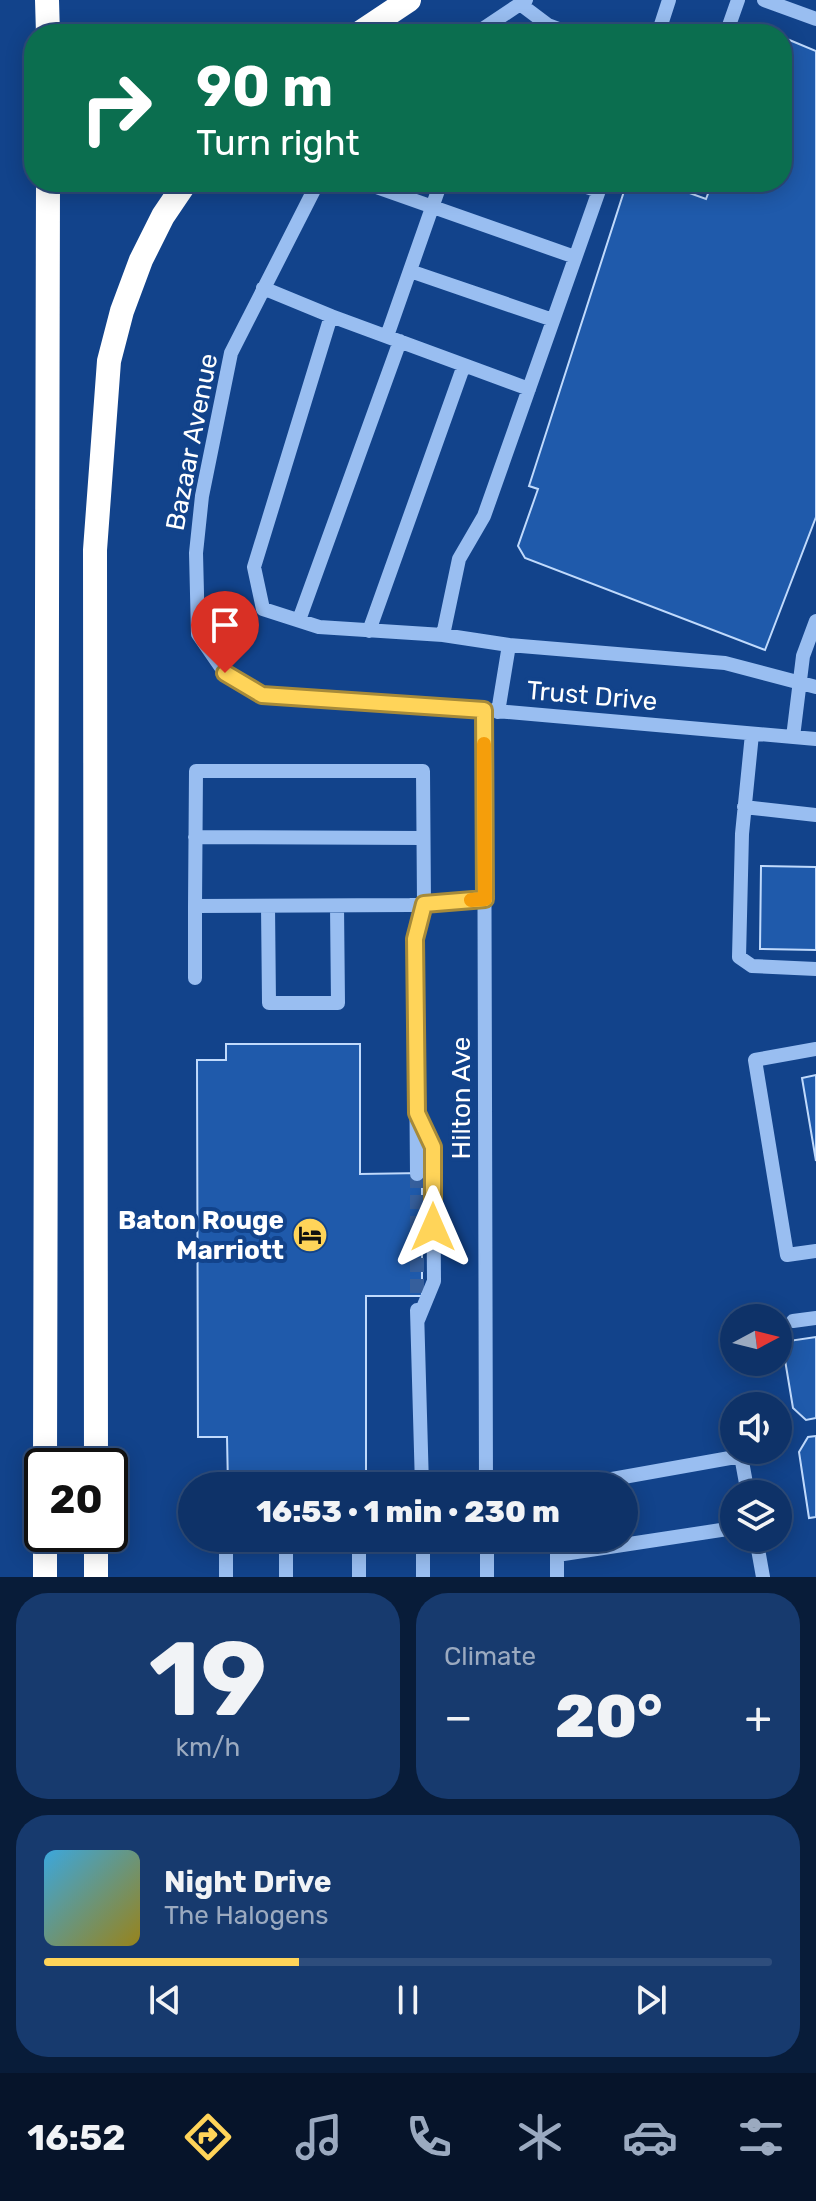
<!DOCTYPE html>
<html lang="en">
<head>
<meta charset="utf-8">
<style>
	body { margin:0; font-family:Rubik,sans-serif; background:#173a6e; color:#f1f3f6; height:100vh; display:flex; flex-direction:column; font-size:30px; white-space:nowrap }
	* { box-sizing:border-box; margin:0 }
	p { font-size:26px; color:#9baac0 }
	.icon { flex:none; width:44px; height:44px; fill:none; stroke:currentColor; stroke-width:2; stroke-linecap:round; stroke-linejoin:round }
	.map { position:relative; height:1577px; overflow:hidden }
	.side { display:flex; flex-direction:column; gap:16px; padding:16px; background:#081c39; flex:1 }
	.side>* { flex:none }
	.top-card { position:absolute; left:24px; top:24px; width:768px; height:168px; border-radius:32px; box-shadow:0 4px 20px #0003,0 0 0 2px #2e4d7c; background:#0b6e4f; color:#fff; overflow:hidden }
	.needle { width:52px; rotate:83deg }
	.controls { position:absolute; left:720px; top:1304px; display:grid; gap:16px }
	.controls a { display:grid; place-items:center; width:72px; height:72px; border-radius:50%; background:#0e3268; box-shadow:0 4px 20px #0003,0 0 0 2px #2e4d7c; font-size:40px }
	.speed { position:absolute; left:24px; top:1448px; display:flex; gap:16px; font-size:40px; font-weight:700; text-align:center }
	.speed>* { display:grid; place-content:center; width:104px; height:104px; border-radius:50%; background:#0e3268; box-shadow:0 4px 20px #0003,0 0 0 2px #2e4d7c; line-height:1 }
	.speed .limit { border:4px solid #111; border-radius:12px; background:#fff; color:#111 }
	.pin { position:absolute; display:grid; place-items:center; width:68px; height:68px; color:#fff; margin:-82px -34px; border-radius:50% 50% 50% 0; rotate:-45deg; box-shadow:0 0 8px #0007 }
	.pin .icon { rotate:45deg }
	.me { position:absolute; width:88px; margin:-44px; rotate:0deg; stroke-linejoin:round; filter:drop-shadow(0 0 6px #0008) }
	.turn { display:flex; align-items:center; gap:28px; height:168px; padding:0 40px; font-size:36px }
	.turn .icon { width:104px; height:104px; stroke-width:2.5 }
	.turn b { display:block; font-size:56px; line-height:68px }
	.big { font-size:60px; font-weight:800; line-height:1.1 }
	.side .card { flex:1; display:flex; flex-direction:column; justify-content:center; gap:12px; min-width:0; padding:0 28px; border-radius:32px; background:#173a6e }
	.side .dial { align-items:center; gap:0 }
	.dial b { font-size:104px; line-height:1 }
	.song { display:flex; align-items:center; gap:24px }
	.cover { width:96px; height:96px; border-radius:12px; background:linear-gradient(135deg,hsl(200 70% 55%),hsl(50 70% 35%)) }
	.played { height:8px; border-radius:4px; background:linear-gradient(90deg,#ffd459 35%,#2e4d7c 35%) }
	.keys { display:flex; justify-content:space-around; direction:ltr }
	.heat { display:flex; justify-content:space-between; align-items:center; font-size:44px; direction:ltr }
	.side .tiles { flex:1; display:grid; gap:16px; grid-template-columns:1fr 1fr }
	.card:last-child { grid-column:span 2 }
	.trip { position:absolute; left:178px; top:1472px; width:460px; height:80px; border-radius:40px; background:#0e3268; box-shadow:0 4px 20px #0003,0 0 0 2px #2e4d7c; font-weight:800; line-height:80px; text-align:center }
	.tab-bar { display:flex; height:128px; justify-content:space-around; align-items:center; background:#06142a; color:#9baac0 }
	.tab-bar .icon { width:56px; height:56px }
	.tab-bar .active { color:#ffd459 }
	.tab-bar b { font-size:36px; color:#f1f3f6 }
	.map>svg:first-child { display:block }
</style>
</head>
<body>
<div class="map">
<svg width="816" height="1577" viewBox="0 0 816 1577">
	<rect width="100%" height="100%" fill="#12438b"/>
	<path fill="#1f5aab" stroke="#c0dafc" stroke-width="2" d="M 787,39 L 816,51 L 816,517 L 765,650 L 525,558 L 518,546 L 538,489 L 529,486 L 627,182 L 659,182 L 706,199 L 709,191 L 698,186 L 700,182 L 782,182 L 782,54 Z
		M 761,866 L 816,867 L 816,950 L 760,949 Z
		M 226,1044 L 360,1044 L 360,1174 L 422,1173 L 422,1296 L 366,1296 L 366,1486 L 228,1486 L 227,1437 L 198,1437 L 197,1060 L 226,1060 Z
		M 816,1075 L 816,1161 L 802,1078 Z
		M 816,1337 L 816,1418 L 806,1420 L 793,1408 L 782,1342 Z
		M 816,1436 L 816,1517 L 809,1518 L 799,1452 L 808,1437 Z"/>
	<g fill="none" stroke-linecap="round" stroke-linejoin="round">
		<path stroke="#365f9c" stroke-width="14" stroke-dasharray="14 7" stroke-linecap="butt" d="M 417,1174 L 417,1296"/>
		<path stroke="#99bef1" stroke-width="14" d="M 764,0 L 816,19
			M 520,4 L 548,25 L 572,34
			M 475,34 L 526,0
			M 658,34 L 669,0
			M 726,34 L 738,0
			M 318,182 L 231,353 L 202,496 L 196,553 L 198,634 L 225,673 L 262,695 L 484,710 L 816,739
			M 362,182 L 575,257
			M 572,182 L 599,191
			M 410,271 L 553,320
			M 263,288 L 331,316
			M 387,336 L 441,182
			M 299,620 L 400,341
			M 369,631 L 464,365
			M 443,635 L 319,627 L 263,609 L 254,567 L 331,316 L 529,389
			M 509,645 L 443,635 L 459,559 L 484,516 L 602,182
			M 484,710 L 486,1486
			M 498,712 L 509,645 L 725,663 L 816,687
			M 752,734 L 742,834 L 739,957 L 752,966 L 816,969
			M 793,737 L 803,656 L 816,621
			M 744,807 L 816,815
			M 195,837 L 423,838
			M 268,906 L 269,1003 L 338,1003 L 337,906
			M 195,978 L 195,906
			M 816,1049 L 755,1060 L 787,1255 L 816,1251
			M 417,1174 L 415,939 L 424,904 L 423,771 L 196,771 L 195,906 L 410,905 C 435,904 460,902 485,899
			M 417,1310 L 422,1486
			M 418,1320 L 434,1281 L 433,1147 L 419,1118
			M 793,1321 L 816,1318
			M 573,1486 L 741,1456 L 748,1494
			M 286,1538 L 286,1577
			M 423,1538 L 423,1577
			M 487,1538 L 487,1577
			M 557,1538 L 557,1577
			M 756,1538 L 763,1577
			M 557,1555 L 734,1528
			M 226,1577 L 226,1538
			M 359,1577 L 359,1538"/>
		<path stroke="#fff" stroke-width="24" d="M 47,0 L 48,34
			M 358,34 L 409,0
			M 45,1466 L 48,182
			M 96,1466 L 95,550 L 109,361 L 122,311 L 141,260 L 163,216 L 186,182
			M 96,1534 L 96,1577
			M 45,1577 L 45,1534"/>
	</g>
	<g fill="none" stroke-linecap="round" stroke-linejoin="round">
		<defs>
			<path id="route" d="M 225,673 L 262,695 L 484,710 L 485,899 L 424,904 L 415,939 L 417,1113 L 433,1147 L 433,1227"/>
		</defs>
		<use href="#route" stroke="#a68a3a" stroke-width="20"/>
		<use href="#route" stroke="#ffd459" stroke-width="14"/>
		<path stroke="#f59e0b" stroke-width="14" d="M 471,900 L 485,899 L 484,744"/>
	</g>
	<defs>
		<symbol id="hotel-disc" viewBox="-11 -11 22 22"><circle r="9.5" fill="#ffd459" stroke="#12438b"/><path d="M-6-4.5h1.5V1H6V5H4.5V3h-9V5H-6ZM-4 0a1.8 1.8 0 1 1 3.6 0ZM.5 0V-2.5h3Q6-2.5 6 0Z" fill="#111"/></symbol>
	</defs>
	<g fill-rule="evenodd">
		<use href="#hotel-disc" x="290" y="1215" width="40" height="40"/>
	</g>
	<g text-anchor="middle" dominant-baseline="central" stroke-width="8" stroke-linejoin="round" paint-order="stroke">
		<g font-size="26" fill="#fff" stroke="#12438b">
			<text transform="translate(192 442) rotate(-79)">Bazaar Avenue</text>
			<text transform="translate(592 696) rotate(5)">Trust Drive</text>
			<text transform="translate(461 1098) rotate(-90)">Hilton Ave</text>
		</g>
		<g font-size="26" font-weight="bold" fill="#fff" stroke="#12438b" text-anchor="end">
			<text x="284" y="1220">Baton Rouge<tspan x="284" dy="30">Marriott</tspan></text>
		</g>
	</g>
</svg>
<div class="controls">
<a><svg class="needle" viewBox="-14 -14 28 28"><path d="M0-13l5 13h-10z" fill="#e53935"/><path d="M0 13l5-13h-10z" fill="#9baac0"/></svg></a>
<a><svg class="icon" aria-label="sound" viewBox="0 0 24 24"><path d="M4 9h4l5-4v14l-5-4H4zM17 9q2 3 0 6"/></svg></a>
<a><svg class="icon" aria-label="layers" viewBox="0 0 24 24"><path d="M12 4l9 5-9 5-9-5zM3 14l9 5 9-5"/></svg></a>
</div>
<div class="speed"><div class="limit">20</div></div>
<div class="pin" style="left:225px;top:673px;background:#d93025"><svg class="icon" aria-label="arrive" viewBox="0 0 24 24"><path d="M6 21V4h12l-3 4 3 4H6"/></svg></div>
<svg class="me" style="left:433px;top:1227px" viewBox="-20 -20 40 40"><path d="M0-17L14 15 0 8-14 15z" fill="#ffd459" stroke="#fff" stroke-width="4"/></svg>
<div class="trip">16:53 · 1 min · 230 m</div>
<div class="top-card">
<div class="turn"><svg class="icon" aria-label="right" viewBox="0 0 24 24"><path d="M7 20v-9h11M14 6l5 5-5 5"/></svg><div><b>90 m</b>Turn right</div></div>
</div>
</div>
<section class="side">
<div class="tiles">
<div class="card dial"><b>19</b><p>km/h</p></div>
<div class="card"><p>Climate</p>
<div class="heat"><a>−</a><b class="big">20°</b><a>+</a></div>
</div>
<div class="card">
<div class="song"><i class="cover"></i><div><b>Night Drive</b><p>The Halogens</p></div></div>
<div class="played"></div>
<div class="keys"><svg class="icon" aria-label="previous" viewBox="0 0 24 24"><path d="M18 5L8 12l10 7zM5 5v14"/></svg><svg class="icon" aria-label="pause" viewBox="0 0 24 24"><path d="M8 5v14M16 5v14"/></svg><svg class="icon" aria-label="next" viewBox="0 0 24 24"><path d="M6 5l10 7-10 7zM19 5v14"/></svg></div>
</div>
</div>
</section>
<nav class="tab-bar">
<b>16:52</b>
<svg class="icon active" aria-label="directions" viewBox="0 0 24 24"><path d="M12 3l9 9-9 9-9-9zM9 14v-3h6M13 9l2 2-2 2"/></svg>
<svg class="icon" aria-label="music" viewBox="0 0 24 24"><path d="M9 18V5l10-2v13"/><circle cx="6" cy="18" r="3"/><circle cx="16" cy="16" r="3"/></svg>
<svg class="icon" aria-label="phone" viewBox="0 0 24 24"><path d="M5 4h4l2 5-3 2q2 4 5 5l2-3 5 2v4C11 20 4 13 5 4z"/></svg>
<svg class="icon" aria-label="climate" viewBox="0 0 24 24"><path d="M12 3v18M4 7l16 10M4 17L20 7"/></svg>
<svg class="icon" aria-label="car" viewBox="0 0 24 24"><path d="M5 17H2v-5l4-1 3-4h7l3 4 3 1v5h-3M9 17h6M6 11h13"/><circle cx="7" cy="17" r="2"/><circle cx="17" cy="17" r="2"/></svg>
<svg class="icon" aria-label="filters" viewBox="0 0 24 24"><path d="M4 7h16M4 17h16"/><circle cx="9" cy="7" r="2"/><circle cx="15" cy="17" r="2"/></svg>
</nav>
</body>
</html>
